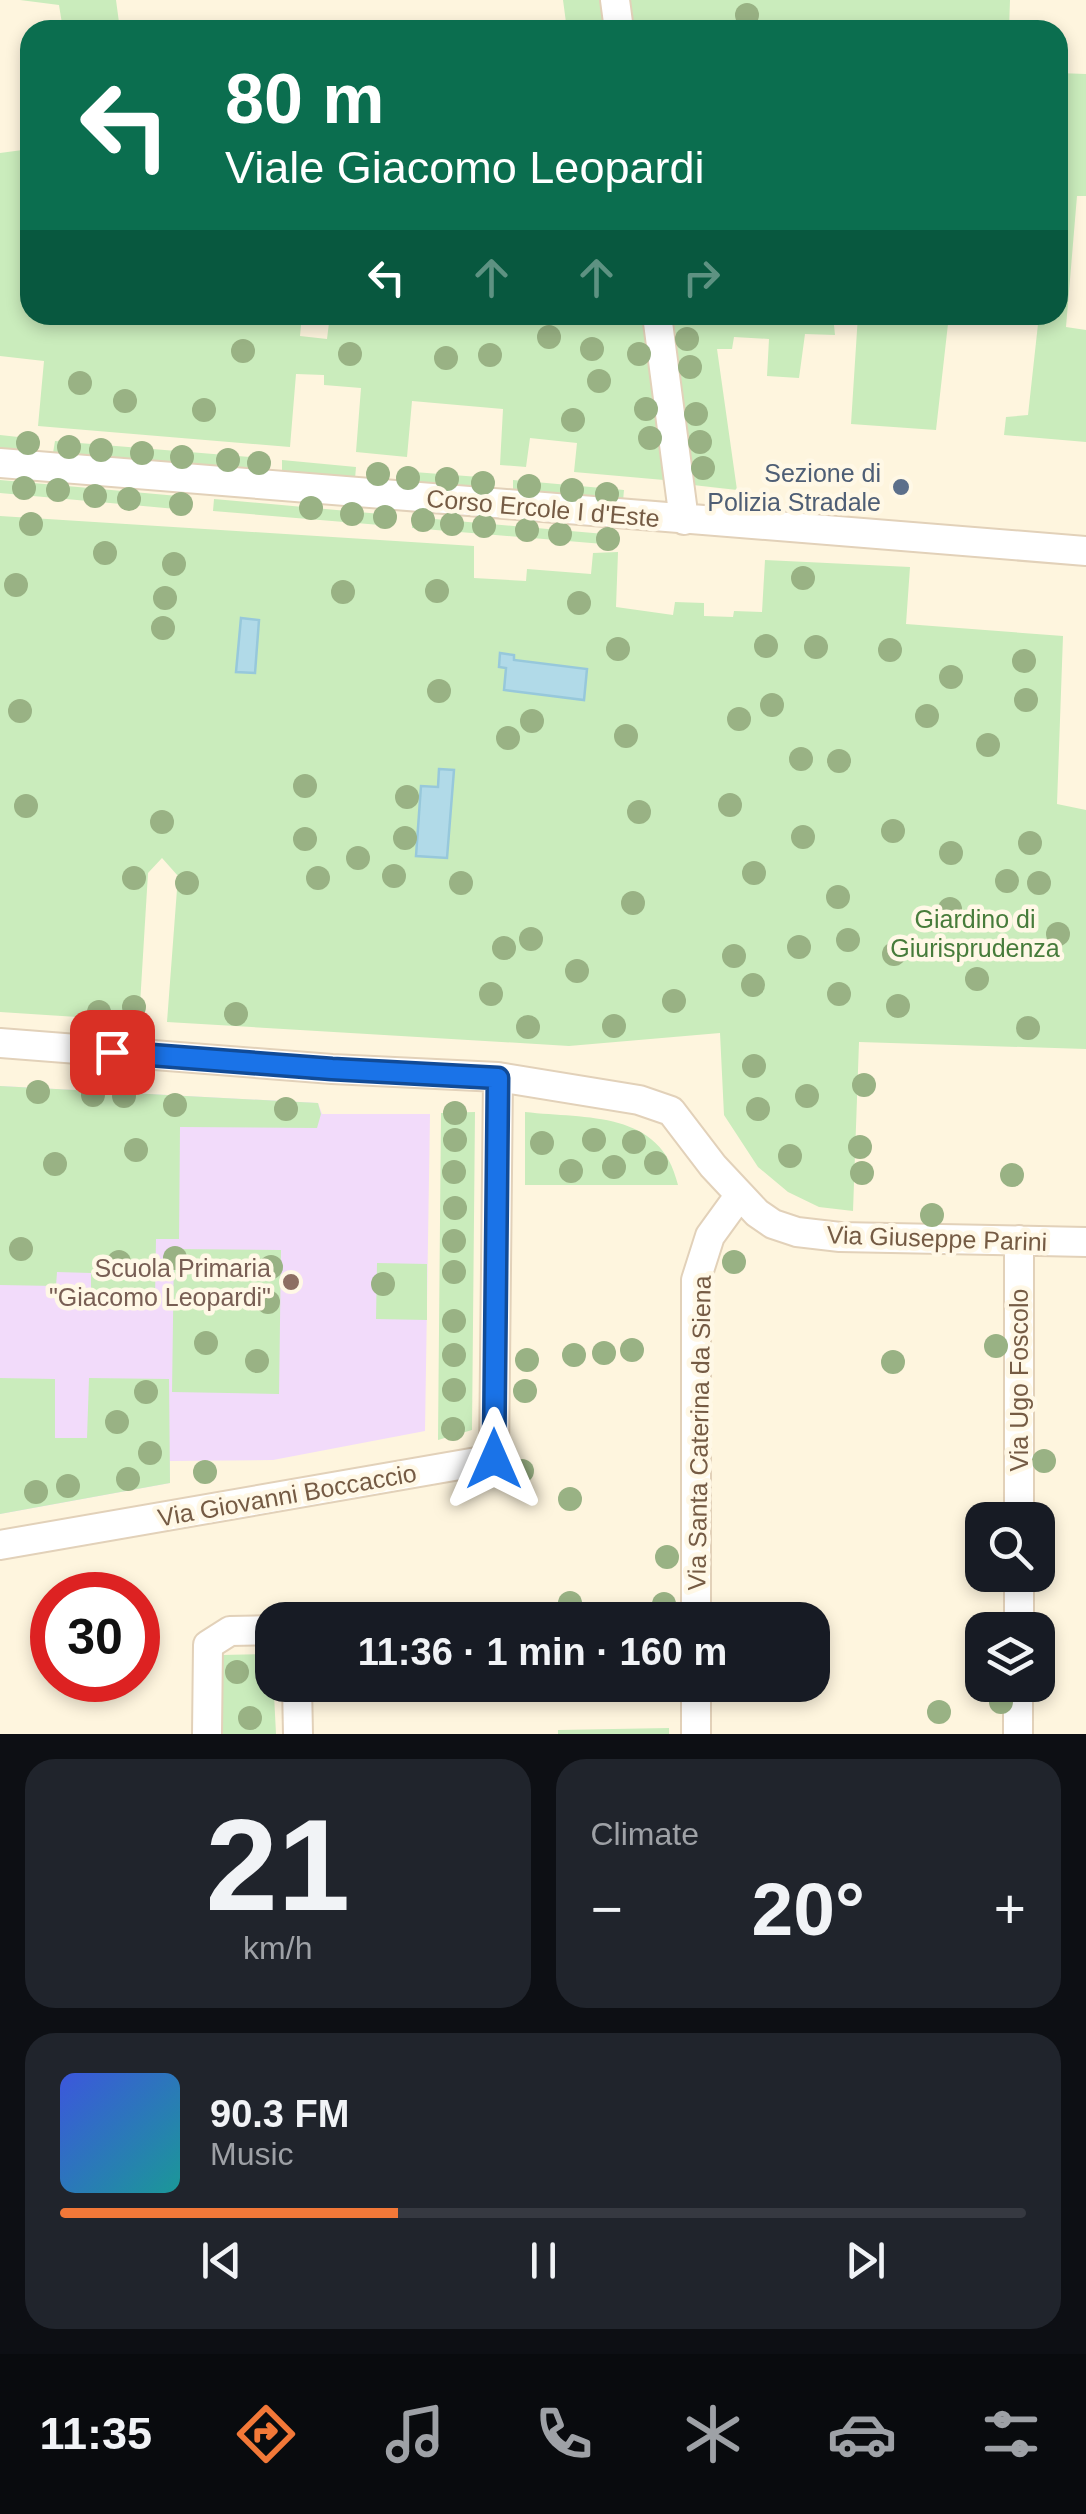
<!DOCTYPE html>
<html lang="en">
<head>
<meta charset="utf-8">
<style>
	body { margin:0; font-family:Arial,sans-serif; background:#20242c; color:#f1f3f6; height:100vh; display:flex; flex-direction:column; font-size:38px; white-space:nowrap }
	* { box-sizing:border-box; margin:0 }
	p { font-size:32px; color:#9ea1a6 }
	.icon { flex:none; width:55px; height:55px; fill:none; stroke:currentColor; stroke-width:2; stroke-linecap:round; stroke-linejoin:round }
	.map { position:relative; height:1734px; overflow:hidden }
	.sheet { display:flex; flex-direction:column; gap:25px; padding:25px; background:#0d0f14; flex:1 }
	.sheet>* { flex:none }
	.guide { position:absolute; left:20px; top:20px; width:1048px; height:305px; border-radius:30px; box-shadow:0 5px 15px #0003; background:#0b6e4f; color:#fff; overflow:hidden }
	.fabs { position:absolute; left:965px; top:1502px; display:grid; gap:20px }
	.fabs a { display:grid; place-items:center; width:90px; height:90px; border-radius:20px; background:#171b24; box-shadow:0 5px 15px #0003; font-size:50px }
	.speed { position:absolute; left:30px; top:1572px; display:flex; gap:20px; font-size:50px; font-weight:700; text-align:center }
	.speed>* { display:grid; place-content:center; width:130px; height:130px; border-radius:50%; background:#171b24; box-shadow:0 5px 15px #0003; line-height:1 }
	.speed .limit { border:15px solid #d22; background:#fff; color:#111 }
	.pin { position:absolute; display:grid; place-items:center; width:85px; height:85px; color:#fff; margin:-42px; border-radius:20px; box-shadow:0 5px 15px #0006 }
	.me { position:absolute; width:110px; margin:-55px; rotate:0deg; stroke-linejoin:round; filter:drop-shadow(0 0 8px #0008) }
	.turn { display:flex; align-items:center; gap:35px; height:210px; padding:0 40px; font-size:45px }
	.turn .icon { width:130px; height:130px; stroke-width:2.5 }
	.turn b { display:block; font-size:70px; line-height:85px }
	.lanes { display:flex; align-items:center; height:95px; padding:0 40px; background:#0003; justify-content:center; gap:50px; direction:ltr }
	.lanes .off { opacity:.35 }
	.big { font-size:75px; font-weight:700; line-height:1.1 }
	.sheet .tile { flex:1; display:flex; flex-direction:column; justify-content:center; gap:15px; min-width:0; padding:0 35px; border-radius:30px; background:#20242c }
	.sheet .dial { align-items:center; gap:0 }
	.dial b { font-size:130px; line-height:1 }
	.song { display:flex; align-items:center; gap:30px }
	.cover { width:120px; height:120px; border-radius:15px; background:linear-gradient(135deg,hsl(230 70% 55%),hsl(180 70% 35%)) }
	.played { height:10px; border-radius:5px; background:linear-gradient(90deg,#f27838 35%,#363941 35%) }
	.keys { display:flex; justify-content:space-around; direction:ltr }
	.heat { display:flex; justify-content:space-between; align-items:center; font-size:55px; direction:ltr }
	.sheet .tiles { flex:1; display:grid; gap:25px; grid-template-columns:1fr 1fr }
	.tile:last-child { grid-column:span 2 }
	.trip { position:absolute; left:255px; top:1602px; width:575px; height:100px; border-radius:30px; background:#171b24; box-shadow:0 5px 15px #0003; font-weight:700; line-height:100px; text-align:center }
	.menu { display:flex; height:160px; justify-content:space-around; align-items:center; background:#090b0e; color:#9ea1a6 }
	.menu .icon { width:70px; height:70px }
	.menu .on { color:#f27838 }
	.menu b { font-size:45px; color:#f1f3f6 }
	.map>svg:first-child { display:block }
</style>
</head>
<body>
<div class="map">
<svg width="1086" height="1734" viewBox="0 0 1086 1734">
	<rect width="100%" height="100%" fill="#fef5de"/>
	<path fill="#f2dbfa" d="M 0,1086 L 318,1103 L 322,1114 L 430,1114 L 425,1431 L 273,1460 L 170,1461 L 170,1483 L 0,1514 Z"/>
	<path fill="#caecbc" d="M 20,0 L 116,0 L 120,30 L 63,30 L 59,5 Z
		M 563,0 L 602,0 L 606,30 L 567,30 Z
		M 629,0 L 1010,0 L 1009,30 L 633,30 Z
		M 1058,73 L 1086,74 L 1086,196 L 1077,196 L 1066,327 L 1086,330 L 1086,442 L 1004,435 L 1006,417 L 1028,415 L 1039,315 L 1058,315 Z
		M 30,149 L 30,315 L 302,315 L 300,336 L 327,339 L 330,315 L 643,315 L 664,480 L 574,472 L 577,443 L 530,438 L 526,467 L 500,465 L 503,409 L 412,401 L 407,457 L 356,452 L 361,388 L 324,385 L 324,375 L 296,374 L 290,447 L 38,426 L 44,361 L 0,356 L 0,153 Z
		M 671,315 L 833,315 L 835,335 L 805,334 L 799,378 L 767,376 L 769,339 L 734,337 L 732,349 L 717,349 L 737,490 L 693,485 Z
		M 858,315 L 949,315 L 936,430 L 851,424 Z
		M 0,435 L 37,439 L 36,451 L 0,448 Z
		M 55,441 L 261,458 L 260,471 L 53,453 Z
		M 282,460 L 356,467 L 355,479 L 282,472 Z
		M 401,471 L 492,478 L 491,490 L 400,482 Z
		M 0,480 L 189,497 L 187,510 L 0,493 Z
		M 513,480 L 624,490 L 623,501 L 513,492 Z
		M 214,499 L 392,515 L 392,526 L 213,511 Z
		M 0,516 L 474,546 L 474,578 L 526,581 L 527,569 L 591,574 L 593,553 L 618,552 L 616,607 L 673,615 L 675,602 L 704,603 L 704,616 L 733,617 L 734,611 L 762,612 L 765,560 L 910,567 L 906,624 L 1063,636 L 1057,804 L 1086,810 L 1086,1049 L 859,1042 L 853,1211 L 819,1207 L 788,1192 L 758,1167 L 724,1115 L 720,1033 L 569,1046 L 167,1022 L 178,876 L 162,858 L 148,873 L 139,1021 L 0,1012 Z
		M 412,517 L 616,535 L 615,545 L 412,528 Z
		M 0,1086 L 318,1103 L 321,1114 L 317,1128 L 180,1127 L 179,1239 L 156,1239 L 155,1300 L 91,1299 L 91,1273 L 57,1272 L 56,1286 L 0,1285 Z
		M 475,1112 L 472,1430 L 438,1440 L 441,1113 Z
		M 525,1112 C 587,1119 661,1110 678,1185 L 525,1185 Z
		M 174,1249 L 281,1250 L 279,1394 L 172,1392 Z
		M 377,1263 L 427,1264 L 427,1320 L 376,1319 Z
		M 0,1378 L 55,1379 L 55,1438 L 87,1438 L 89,1378 L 169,1379 L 170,1483 L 0,1514 Z
		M 272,1654 L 276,1734 L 223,1734 L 221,1655 Z
		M 669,1728 L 669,1734 L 558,1734 L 558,1730 Z"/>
	<path fill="#b1dae8" stroke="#97c8db" stroke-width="2.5" d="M 241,618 L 259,620 L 255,673 L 236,672 Z
		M 500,653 L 514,655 L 514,660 L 587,669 L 584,700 L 504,690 L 506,668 L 499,667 Z
		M 439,769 L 454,770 L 447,858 L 416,856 L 421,786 L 438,787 Z"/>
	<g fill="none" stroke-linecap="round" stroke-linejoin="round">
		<defs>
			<path id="minor" d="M 615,0 L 619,30
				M 657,315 L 684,520
				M 0,463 L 1086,551
				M 0,1043 L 332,1069 L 498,1077 L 639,1100 L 671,1111 L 713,1166 L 757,1213 L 773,1224 L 797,1232 L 840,1237 L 1086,1242
				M 1019,1520 L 1019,1240
				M 0,1545 L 494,1459 L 498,1077
				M 696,1620 L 696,1280 L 710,1236 L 739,1196
				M 1019,1630 L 1019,1575
				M 297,1685 L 298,1734
				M 696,1685 L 696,1734
				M 207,1734 L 208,1645 L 230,1631 L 272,1630
				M 1018,1734 L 1018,1685"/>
		</defs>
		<use href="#minor" stroke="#e2d1b9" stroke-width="32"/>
		<use href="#minor" stroke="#fff" stroke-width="28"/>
	</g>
	<g fill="#99b284">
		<circle cx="747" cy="15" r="12"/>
		<circle cx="549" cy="337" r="12"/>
		<circle cx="687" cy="339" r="12"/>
		<circle cx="592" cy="349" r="12"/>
		<circle cx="243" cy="351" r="12"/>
		<circle cx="350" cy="354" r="12"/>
		<circle cx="639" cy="354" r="12"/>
		<circle cx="490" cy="355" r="12"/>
		<circle cx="446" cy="358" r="12"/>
		<circle cx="690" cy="367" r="12"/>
		<circle cx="599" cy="381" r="12"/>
		<circle cx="80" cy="383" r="12"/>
		<circle cx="125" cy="401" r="12"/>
		<circle cx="646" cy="409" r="12"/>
		<circle cx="204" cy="410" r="12"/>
		<circle cx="696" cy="414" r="12"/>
		<circle cx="573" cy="420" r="12"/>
		<circle cx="650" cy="438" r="12"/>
		<circle cx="700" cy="442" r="12"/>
		<circle cx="28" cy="443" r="12"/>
		<circle cx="69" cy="447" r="12"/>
		<circle cx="101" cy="450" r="12"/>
		<circle cx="142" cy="453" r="12"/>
		<circle cx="182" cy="457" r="12"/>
		<circle cx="228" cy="460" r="12"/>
		<circle cx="259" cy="463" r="12"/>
		<circle cx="703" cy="468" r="12"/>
		<circle cx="378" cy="474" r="12"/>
		<circle cx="408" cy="478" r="12"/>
		<circle cx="447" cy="479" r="12"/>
		<circle cx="483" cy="483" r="12"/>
		<circle cx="529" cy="486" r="12"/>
		<circle cx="24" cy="488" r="12"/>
		<circle cx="58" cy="490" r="12"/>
		<circle cx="572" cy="490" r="12"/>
		<circle cx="607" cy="494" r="12"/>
		<circle cx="95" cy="496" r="12"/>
		<circle cx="129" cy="499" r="12"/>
		<circle cx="181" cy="504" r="12"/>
		<circle cx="311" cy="508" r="12"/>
		<circle cx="352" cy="514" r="12"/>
		<circle cx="385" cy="517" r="12"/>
		<circle cx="423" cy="520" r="12"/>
		<circle cx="31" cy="524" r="12"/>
		<circle cx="452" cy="524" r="12"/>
		<circle cx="484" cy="526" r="12"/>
		<circle cx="527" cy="530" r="12"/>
		<circle cx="560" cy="534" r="12"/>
		<circle cx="608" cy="539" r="12"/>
		<circle cx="105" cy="553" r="12"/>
		<circle cx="174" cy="564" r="12"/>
		<circle cx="803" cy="578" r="12"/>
		<circle cx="16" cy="585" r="12"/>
		<circle cx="437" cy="591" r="12"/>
		<circle cx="343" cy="592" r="12"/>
		<circle cx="165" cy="598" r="12"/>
		<circle cx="579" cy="603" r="12"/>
		<circle cx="163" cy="628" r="12"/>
		<circle cx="766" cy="646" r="12"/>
		<circle cx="816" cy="647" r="12"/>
		<circle cx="618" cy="649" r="12"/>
		<circle cx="890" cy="650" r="12"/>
		<circle cx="1024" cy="661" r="12"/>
		<circle cx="951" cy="677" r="12"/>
		<circle cx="439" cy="691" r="12"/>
		<circle cx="1026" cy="700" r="12"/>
		<circle cx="772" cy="705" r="12"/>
		<circle cx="20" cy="711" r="12"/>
		<circle cx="927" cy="716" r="12"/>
		<circle cx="739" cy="719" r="12"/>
		<circle cx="532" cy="721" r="12"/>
		<circle cx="626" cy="736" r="12"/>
		<circle cx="508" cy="738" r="12"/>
		<circle cx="988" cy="745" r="12"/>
		<circle cx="801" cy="759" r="12"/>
		<circle cx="839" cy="761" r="12"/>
		<circle cx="305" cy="786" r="12"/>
		<circle cx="407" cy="797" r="12"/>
		<circle cx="730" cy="805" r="12"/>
		<circle cx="26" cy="806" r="12"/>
		<circle cx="639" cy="812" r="12"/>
		<circle cx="162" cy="822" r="12"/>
		<circle cx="893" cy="831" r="12"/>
		<circle cx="803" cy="837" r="12"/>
		<circle cx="405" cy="838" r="12"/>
		<circle cx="305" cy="839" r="12"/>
		<circle cx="1030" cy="843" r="12"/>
		<circle cx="951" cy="853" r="12"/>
		<circle cx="358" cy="858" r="12"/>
		<circle cx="754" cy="873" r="12"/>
		<circle cx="394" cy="876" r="12"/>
		<circle cx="134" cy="878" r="12"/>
		<circle cx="318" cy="878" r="12"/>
		<circle cx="1007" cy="881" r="12"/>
		<circle cx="187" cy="883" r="12"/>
		<circle cx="461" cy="883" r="12"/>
		<circle cx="1039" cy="883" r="12"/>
		<circle cx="838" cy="897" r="12"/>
		<circle cx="633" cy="903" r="12"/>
		<circle cx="950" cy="909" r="12"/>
		<circle cx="1058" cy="934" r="12"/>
		<circle cx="531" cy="939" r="12"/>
		<circle cx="848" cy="940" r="12"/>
		<circle cx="799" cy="947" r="12"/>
		<circle cx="504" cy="948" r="12"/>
		<circle cx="894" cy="954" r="12"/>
		<circle cx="734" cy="956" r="12"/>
		<circle cx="577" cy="971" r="12"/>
		<circle cx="977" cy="979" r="12"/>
		<circle cx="753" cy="985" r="12"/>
		<circle cx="491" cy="994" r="12"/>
		<circle cx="839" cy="994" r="12"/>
		<circle cx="674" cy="1001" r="12"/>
		<circle cx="898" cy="1006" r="12"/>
		<circle cx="134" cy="1007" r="12"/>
		<circle cx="99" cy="1012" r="12"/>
		<circle cx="236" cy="1014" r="12"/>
		<circle cx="614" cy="1026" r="12"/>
		<circle cx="528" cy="1027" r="12"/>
		<circle cx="1028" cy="1028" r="12"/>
		<circle cx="754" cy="1066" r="12"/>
		<circle cx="864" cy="1085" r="12"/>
		<circle cx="38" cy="1092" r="12"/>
		<circle cx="93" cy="1095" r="12"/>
		<circle cx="124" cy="1096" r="12"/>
		<circle cx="807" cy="1096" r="12"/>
		<circle cx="175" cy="1105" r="12"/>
		<circle cx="286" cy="1109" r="12"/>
		<circle cx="758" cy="1109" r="12"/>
		<circle cx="455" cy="1113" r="12"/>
		<circle cx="455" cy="1140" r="12"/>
		<circle cx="594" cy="1140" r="12"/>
		<circle cx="634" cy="1142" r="12"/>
		<circle cx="542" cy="1143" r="12"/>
		<circle cx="860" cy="1147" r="12"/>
		<circle cx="136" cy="1150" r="12"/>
		<circle cx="790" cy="1156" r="12"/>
		<circle cx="656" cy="1163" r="12"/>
		<circle cx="55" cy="1164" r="12"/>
		<circle cx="614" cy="1167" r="12"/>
		<circle cx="571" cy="1171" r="12"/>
		<circle cx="454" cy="1172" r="12"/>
		<circle cx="862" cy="1173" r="12"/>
		<circle cx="1012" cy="1175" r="12"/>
		<circle cx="455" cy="1208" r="12"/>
		<circle cx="932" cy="1215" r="12"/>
		<circle cx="454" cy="1241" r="12"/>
		<circle cx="21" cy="1249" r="12"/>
		<circle cx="175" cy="1258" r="12"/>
		<circle cx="119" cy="1262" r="12"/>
		<circle cx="734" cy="1262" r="12"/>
		<circle cx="271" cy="1267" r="12"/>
		<circle cx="454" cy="1272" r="12"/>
		<circle cx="383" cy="1284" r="12"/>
		<circle cx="268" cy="1302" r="12"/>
		<circle cx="454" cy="1321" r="12"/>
		<circle cx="206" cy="1343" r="12"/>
		<circle cx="996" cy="1346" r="12"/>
		<circle cx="632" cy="1350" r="12"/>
		<circle cx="604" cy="1353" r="12"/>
		<circle cx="454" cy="1355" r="12"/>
		<circle cx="574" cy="1355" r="12"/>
		<circle cx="527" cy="1360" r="12"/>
		<circle cx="257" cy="1361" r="12"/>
		<circle cx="893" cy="1362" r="12"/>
		<circle cx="454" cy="1390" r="12"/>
		<circle cx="525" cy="1391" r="12"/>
		<circle cx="146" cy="1392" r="12"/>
		<circle cx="117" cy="1422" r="12"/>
		<circle cx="453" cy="1429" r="12"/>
		<circle cx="150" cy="1453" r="12"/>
		<circle cx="1044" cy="1461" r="12"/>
		<circle cx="522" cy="1471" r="12"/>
		<circle cx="205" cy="1472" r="12"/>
		<circle cx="128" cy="1479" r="12"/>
		<circle cx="68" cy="1486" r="12"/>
		<circle cx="36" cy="1492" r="12"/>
		<circle cx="570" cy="1499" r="12"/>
		<circle cx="667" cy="1557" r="12"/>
		<circle cx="570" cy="1603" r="12"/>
		<circle cx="664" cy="1604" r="12"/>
		<circle cx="237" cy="1672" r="12"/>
		<circle cx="1001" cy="1702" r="12"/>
		<circle cx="939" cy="1712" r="12"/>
		<circle cx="250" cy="1718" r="12"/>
	</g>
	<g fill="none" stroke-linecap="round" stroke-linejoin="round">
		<defs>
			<path id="route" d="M 112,1052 L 332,1069 L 498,1078 L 494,1459"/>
		</defs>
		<use href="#route" stroke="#114b97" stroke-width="25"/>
		<use href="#route" stroke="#1a73e8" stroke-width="18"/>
	</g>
	<circle fill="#5c6f8a" stroke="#fff8e6" stroke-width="4" cx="901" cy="487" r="10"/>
	<circle fill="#8d6e63" stroke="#fff8e6" stroke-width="4" cx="291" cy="1282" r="10"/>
	<g text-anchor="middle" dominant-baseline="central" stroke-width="9" stroke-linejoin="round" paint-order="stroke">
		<g font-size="25" fill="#4e5e75" stroke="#fff8e6" text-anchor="end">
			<text x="881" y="473">Sezione di<tspan x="881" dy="29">Polizia Stradale</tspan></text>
		</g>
		<g font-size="25" fill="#755b44" stroke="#fff8e6">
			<text transform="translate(543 508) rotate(5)">Corso Ercole I d'Este</text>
			<text transform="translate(937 1238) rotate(2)">Via Giuseppe Parini</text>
			<text transform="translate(1019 1380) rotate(-90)">Via Ugo Foscolo</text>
			<text transform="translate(699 1433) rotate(-89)">Via Santa Caterina da Siena</text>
			<text transform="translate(287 1495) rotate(-10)">Via Giovanni Boccaccio</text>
		</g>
		<g font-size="25" fill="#477c3b" stroke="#fff8e6">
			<text x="975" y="919">Giardino di<tspan x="975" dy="29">Giurisprudenza</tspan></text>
		</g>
		<g font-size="25" fill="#785e54" stroke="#fff8e6" text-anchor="end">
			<text x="271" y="1268">Scuola Primaria<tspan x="271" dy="29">"Giacomo Leopardi"</tspan></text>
		</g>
	</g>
</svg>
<div class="fabs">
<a><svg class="icon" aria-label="search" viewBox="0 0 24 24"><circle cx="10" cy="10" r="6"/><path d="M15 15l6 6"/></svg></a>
<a><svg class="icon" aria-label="layers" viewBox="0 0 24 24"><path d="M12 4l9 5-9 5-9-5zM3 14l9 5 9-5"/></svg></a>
</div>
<div class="speed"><div class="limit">30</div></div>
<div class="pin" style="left:112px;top:1052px;background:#d93025"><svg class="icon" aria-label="arrive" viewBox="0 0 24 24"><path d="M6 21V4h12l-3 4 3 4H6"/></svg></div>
<svg class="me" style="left:494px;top:1459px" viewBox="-20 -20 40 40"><path d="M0-17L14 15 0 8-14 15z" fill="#1a73e8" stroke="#fff" stroke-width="4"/></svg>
<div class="trip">11:36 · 1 min · 160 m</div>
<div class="guide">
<div class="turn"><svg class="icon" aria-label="left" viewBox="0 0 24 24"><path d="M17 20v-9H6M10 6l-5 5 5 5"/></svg><div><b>80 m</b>Viale Giacomo Leopardi</div></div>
<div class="lanes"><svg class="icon" aria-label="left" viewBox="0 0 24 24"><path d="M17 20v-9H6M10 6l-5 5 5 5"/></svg><svg class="icon off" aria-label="ahead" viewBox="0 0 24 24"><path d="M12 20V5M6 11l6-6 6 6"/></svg><svg class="icon off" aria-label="ahead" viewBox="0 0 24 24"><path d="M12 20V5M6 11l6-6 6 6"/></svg><svg class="icon off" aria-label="right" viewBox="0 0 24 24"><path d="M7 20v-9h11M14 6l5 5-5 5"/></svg></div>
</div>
</div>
<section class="sheet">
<div class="tiles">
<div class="tile dial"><b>21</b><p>km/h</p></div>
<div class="tile"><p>Climate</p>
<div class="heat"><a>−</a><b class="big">20°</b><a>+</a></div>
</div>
<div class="tile">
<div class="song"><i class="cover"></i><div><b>90.3 FM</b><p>Music</p></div></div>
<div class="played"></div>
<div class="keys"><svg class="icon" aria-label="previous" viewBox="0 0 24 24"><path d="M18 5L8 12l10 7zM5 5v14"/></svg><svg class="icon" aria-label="pause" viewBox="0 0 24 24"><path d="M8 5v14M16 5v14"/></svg><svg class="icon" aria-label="next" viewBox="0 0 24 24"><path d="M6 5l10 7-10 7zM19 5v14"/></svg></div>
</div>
</div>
</section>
<nav class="menu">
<b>11:35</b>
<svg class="icon on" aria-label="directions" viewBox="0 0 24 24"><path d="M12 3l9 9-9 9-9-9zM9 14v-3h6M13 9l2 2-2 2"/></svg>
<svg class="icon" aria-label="music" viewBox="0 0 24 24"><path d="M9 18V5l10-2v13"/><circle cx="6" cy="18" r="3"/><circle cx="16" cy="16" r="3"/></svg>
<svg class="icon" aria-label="phone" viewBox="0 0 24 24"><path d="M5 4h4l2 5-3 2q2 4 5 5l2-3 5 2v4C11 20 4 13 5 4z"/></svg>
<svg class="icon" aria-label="climate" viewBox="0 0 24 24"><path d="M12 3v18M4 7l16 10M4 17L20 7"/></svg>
<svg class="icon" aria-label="car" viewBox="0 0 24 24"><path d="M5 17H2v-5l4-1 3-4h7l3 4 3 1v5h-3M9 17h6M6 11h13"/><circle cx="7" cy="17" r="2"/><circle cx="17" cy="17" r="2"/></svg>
<svg class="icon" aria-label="filters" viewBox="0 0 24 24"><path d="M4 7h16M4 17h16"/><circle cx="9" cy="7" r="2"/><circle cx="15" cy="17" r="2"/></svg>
</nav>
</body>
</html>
